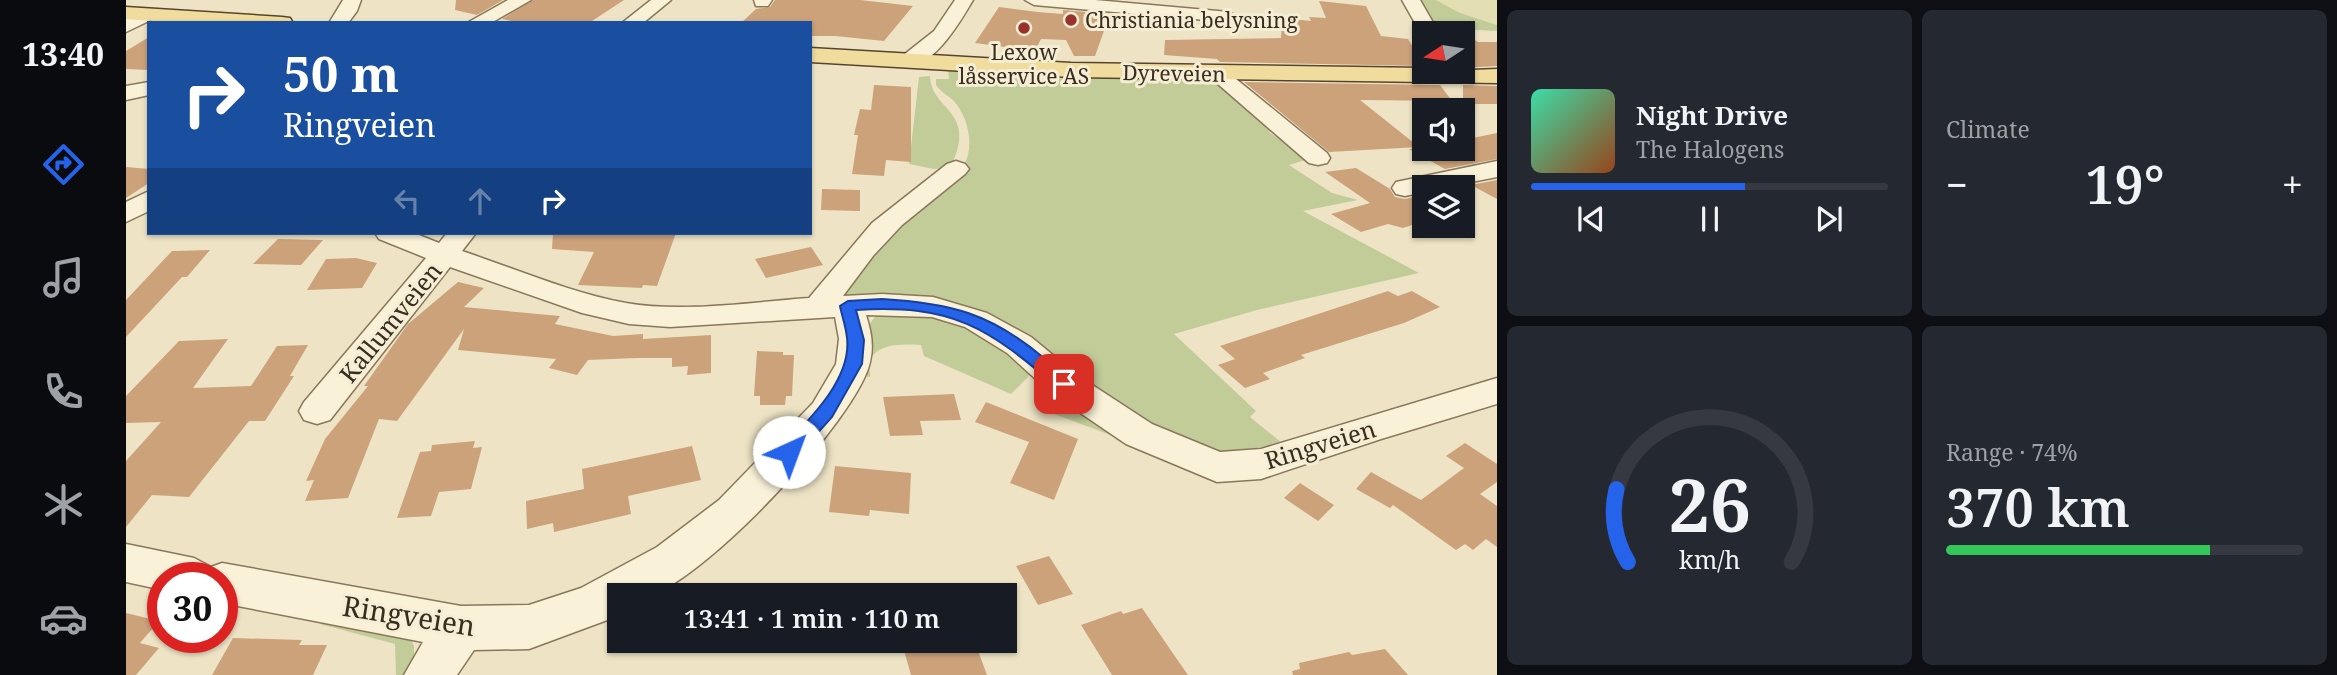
<!DOCTYPE html>
<html lang="en">
<head>
<meta charset="utf-8">
<style>
	body { margin:0; font-family:"Noto Serif",serif; background:#242831; color:#f1f3f6; height:100vh; display:flex; flex-direction:column; font-size:26px; white-space:nowrap }
	* { box-sizing:border-box; margin:0 }
	p { font-size:23px; color:#9ea1a6 }
	.icon { flex:none; width:38px; height:38px; fill:none; stroke:currentColor; stroke-width:2; stroke-linecap:round; stroke-linejoin:round }
	.map { position:relative; flex:1; overflow:hidden }
	.sheet { display:flex; flex-direction:column; gap:10px; padding:10px; background:#0d0f14; width:840px }
	.sheet>* { flex:none }
	.hud { position:absolute; left:21px; top:21px; width:665px; height:214px; border-radius:0px; box-shadow:0 2px 5px #0004; background:#1a4fa0; color:#fff; overflow:hidden }
	.needle { width:46px; rotate:258deg }
	.tools { position:absolute; left:1286px; top:21px; display:grid; gap:14px }
	.tools a { display:grid; place-items:center; width:63px; height:63px; border-radius:0px; background:#171b24; box-shadow:0 2px 5px #0004; font-size:35px }
	.speed { position:absolute; left:21px; top:562px; display:flex; gap:14px; font-size:35px; font-weight:700; text-align:center }
	.speed>* { display:grid; place-content:center; width:91px; height:91px; border-radius:50%; background:#171b24; box-shadow:0 2px 5px #0004; line-height:1 }
	.speed .limit { border:10px solid #d22; background:#fff; color:#111 }
	.pin { position:absolute; display:grid; place-items:center; width:60px; height:60px; color:#fff; margin:-30px; border-radius:14px; box-shadow:0 4px 10px #0006 }
	.me { position:absolute; width:77px; margin:-38px; rotate:43deg; stroke-linejoin:round; filter:drop-shadow(0 0 5px #0008) }
	.turn { display:flex; align-items:center; gap:24px; height:147px; padding:0 21px; font-size:32px }
	.turn .icon { width:91px; height:91px; stroke-width:2.5 }
	.turn b { display:block; font-size:49px; line-height:60px }
	.lanes { display:flex; align-items:center; height:66px; padding:0 21px; background:#0003; justify-content:center; gap:35px; direction:ltr }
	.lanes .off { opacity:.35 }
	.big { font-size:52px; font-weight:600; line-height:1.1 }
	.sheet .widget { flex:1; display:flex; flex-direction:column; justify-content:center; gap:10px; min-width:0; padding:0 24px; border-radius:10px; background:#242831 }
	.sheet .dial { align-items:center; gap:0 }
	.dial svg { height:182px; overflow:visible; fill:none; stroke:#363941; stroke-width:7; stroke-linecap:round; text-anchor:middle }
	.dial text { fill:#f1f3f6; stroke:none }
	.song { display:flex; align-items:center; gap:21px }
	.cover { width:84px; height:84px; border-radius:10px; background:linear-gradient(135deg,hsl(160 70% 55%),hsl(20 70% 35%)) }
	.played { height:7px; border-radius:4px; background:linear-gradient(90deg,#2563eb 60%,#363941 60%) }
	.keys { display:flex; justify-content:space-around; direction:ltr }
	.heat { display:flex; justify-content:space-between; align-items:center; font-size:38px; direction:ltr }
	.charge { height:10px; border-radius:5px; background:linear-gradient(90deg,#34c759 74%,#363941 0) }
	.sheet .tiles { flex:1; display:grid; gap:10px; grid-template-columns:repeat(2,1fr) }
	.trip { position:absolute; left:481px; top:583px; width:410px; height:70px; border-radius:0px; background:#171b24; box-shadow:0 2px 5px #0004; font-weight:600; line-height:70px; text-align:center }
	main { display:flex; flex:1; min-height:0 }
	.tabs { display:flex; flex-direction:column; width:126px; justify-content:space-around; align-items:center; background:#090b0e; color:#9ea1a6 }
	.tabs .icon { width:49px; height:49px }
	.tabs .current { color:#2563eb }
	.tabs b { font-size:32px; color:#f1f3f6 }
	.map>svg:first-child { display:block }
</style>
</head>
<body>
<main>
<nav class="tabs">
<b>13:40</b>
<svg class="icon current" aria-label="directions" viewBox="0 0 24 24"><path d="M12 3l9 9-9 9-9-9zM9 14v-3h6M13 9l2 2-2 2"/></svg>
<svg class="icon" aria-label="music" viewBox="0 0 24 24"><path d="M9 18V5l10-2v13"/><circle cx="6" cy="18" r="3"/><circle cx="16" cy="16" r="3"/></svg>
<svg class="icon" aria-label="phone" viewBox="0 0 24 24"><path d="M5 4h4l2 5-3 2q2 4 5 5l2-3 5 2v4C11 20 4 13 5 4z"/></svg>
<svg class="icon" aria-label="climate" viewBox="0 0 24 24"><path d="M12 3v18M4 7l16 10M4 17L20 7"/></svg>
<svg class="icon" aria-label="car" viewBox="0 0 24 24"><path d="M5 17H2v-5l4-1 3-4h7l3 4 3 1v5h-3M9 17h6M6 11h13"/><circle cx="7" cy="17" r="2"/><circle cx="17" cy="17" r="2"/></svg>
</nav>
<div class="map">
<svg width="1371" height="675" viewBox="0 0 1371 675">
	<rect width="100%" height="100%" fill="#eee4c5"/>
	<path fill="#e3dfb2" d="M 1310,0 L 1371,0 L 1371,25 L 1334,13 Z"/>
	<path fill="#c2cc99" d="M 1290,0 L 1310,0 L 1334,13 L 1371,25 L 1371,31 L 1309,28 Z
		M 822,69 L 920,77 L 1088,79 L 1150,130 L 1143,132 L 1183,159 L 1163,165 L 1206,193 L 1232,200 L 1177,211 L 1293,273 L 1131,310 L 1048,334 L 1130,411 L 1124,417 L 1156,443 L 1100,454 L 1056,444 L 850,315 L 706,299 L 723,273 L 838,165 C 849,146 842,116 827,100 C 821,95 815,92 810,85 L 810,79 L 823,79 Z
		M 804,76 C 805,112 853,109 824,168 L 808,169 L 783,164 L 793,77 Z
		M 755,308 L 826,316 L 907,366 L 902,377 L 885,394 L 798,356 L 795,345 C 779,344 744,342 743,367 C 743,370 745,374 744,377 L 735,375 L 743,325 Z
		M 928,387 L 1059,463 L 923,412 Z
		M 198,620 L 282,634 L 288,646 L 288,675 L 270,675 L 269,644 L 194,624 Z"/>
	<path fill="#cca27b" d="M 330,0 L 377,0 L 351,15 L 329,10 Z
		M 407,0 L 498,0 L 463,23 L 394,23 L 376,19 Z
		M 649,0 L 734,0 L 787,6 L 758,41 L 709,36 L 684,36 L 684,23 L 615,23 L 630,9 L 644,7 Z
		M 1193,1 L 1240,6 L 1255,36 L 1282,39 L 1298,66 L 1094,62 L 1091,59 L 1038,55 L 1039,40 L 1155,38 L 1156,18 L 1185,21 L 1183,17 L 1200,18 Z
		M 873,7 L 912,12 L 937,14 L 937,10 L 984,14 L 969,56 L 948,56 L 940,40 L 915,39 L 909,51 L 849,43 Z
		M 1337,32 L 1352,42 L 1371,42 L 1371,66 L 1337,68 Z
		M 23,37 L 23,70 L 0,69 L 0,51 Z
		M 1118,82 L 1314,85 L 1326,101 L 1234,100 L 1293,147 L 1203,152 Z
		M 748,85 L 785,87 L 785,162 L 760,160 L 758,176 L 726,174 L 732,135 L 728,135 L 734,109 L 745,110 Z
		M 1337,85 L 1371,86 L 1371,104 L 1337,104 Z
		M 1371,133 L 1371,159 L 1319,169 L 1283,149 L 1337,149 L 1337,140 Z
		M 0,167 L 23,169 L 23,183 L 0,198 Z
		M 1230,168 L 1264,189 L 1269,197 L 1279,199 L 1298,195 L 1298,221 L 1277,228 L 1262,224 L 1235,232 L 1205,214 L 1244,203 L 1199,172 Z
		M 1371,180 L 1371,199 L 1345,185 Z
		M 696,189 L 734,190 L 734,211 L 695,210 Z
		M 427,233 L 550,233 L 531,286 L 517,285 L 516,288 L 452,285 L 468,252 L 426,249 Z
		M 152,239 L 197,240 L 175,265 L 127,264 Z
		M 685,247 L 697,265 L 640,278 L 629,259 Z
		M 84,250 L 61,277 L 56,277 L 0,337 L 0,300 L 46,251 Z
		M 230,258 L 251,263 L 236,288 L 181,290 L 200,259 Z
		M 332,282 L 358,288 L 338,307 L 434,316 L 429,324 L 487,336 L 517,334 L 517,339 L 585,335 L 585,373 L 561,375 L 562,366 L 546,367 L 546,358 L 511,358 L 462,360 L 451,375 L 423,368 L 430,359 L 332,350 L 338,329 L 271,421 L 253,419 L 222,498 L 179,501 L 188,480 L 180,481 L 199,439 L 242,386 L 238,386 L 282,324 Z
		M 1262,291 L 1272,296 L 1286,291 L 1314,307 L 1278,323 L 1175,355 L 1179,358 L 1137,373 L 1144,379 L 1119,388 L 1092,365 L 1109,359 L 1094,346 Z
		M 102,339 L 67,388 L 125,386 L 151,346 L 182,345 L 164,376 L 168,376 L 139,421 L 123,421 L 63,497 L 26,495 L 0,527 L 0,461 L 35,422 L 0,423 L 0,396 L 53,341 Z
		M 631,351 L 657,352 L 657,355 L 668,355 L 666,396 L 660,396 L 659,405 L 634,405 L 634,396 L 628,396 Z
		M 828,394 L 835,420 L 794,421 L 797,435 L 764,436 L 757,397 Z
		M 860,402 L 952,439 L 928,500 L 884,483 L 903,442 L 849,422 Z
		M 349,441 L 347,448 L 356,447 L 345,489 L 313,492 L 305,516 L 271,518 L 294,452 L 305,451 L 306,445 Z
		M 1339,443 L 1371,464 L 1371,482 L 1354,494 L 1371,506 L 1371,547 L 1360,539 L 1347,550 L 1339,544 L 1330,550 L 1267,505 L 1264,508 L 1230,489 L 1245,472 L 1295,500 L 1338,468 L 1320,456 Z
		M 566,446 L 575,480 L 502,496 L 505,514 L 428,532 L 427,523 L 401,529 L 400,501 L 458,489 L 456,469 Z
		M 709,466 L 785,473 L 783,514 L 744,510 L 743,516 L 703,512 Z
		M 1174,483 L 1208,505 L 1192,521 L 1158,498 Z
		M 923,556 L 947,594 L 912,605 L 890,566 Z
		M 1016,608 L 1046,652 L 1062,675 L 986,675 L 955,625 L 995,611 L 997,614 Z
		M 0,613 L 33,621 L 14,643 L 33,648 L 10,675 L 0,675 Z
		M 107,638 L 176,640 L 173,645 L 201,645 L 187,675 L 86,675 Z
		M 775,640 L 801,640 L 803,645 L 827,640 L 848,640 L 861,675 L 785,675 Z
		M 1259,649 L 1282,675 L 1167,675 L 1166,671 L 1174,669 L 1173,663 L 1223,652 L 1226,655 Z"/>
	<g fill="none" stroke-linecap="round" stroke-linejoin="round">
		<defs>
			<path id="minor" d="M 217,0 L 235,0 L 231,11 L 222,23 L 203,23 Z
				M 382,0 L 405,0 L 365,23 L 341,23 Z
				M 525,0 L 545,0 L 517,23 L 496,23 Z
				M 628,0 L 646,0 L 642,6 L 630,6 Z
				M 829,0 L 847,0 C 834,22 805,73 775,65 L 772,61 L 775,57 L 808,31 Z
				M 899,0 L 969,0 L 1103,12 L 1112,17 L 1103,22 L 908,5 Z
				M 1276,0 L 1294,0 L 1313,33 L 1298,33 L 1297,37 Z
				M 21,10 L 27,11 L 30,15 L 27,19 L 0,32 L 0,19 Z
				M 1092,68 L 1099,70 L 1201,153 L 1204,158 L 1201,163 L 1192,165 L 1183,163 L 1085,78 L 1082,74 L 1085,70 Z
				M 23,82 L 23,95 L 0,100 L 0,86 Z
				M 830,161 L 839,164 L 843,169 L 839,174 L 776,225 L 747,256 L 717,296 L 756,294 L 807,297 L 861,313 L 905,337 L 951,375 L 1026,424 L 1094,452 L 1135,449 L 1371,378 L 1371,404 L 1255,439 L 1135,479 L 1091,482 L 1000,444 L 925,393 L 881,353 L 839,327 L 806,317 L 740,315 C 745,331 748,345 744,362 C 732,418 581,577 525,595 C 516,597 503,595 494,595 L 494,613 L 484,619 L 403,649 L 348,650 L 331,675 L 278,675 L 297,642 L 96,603 L 96,578 L 37,578 L 37,590 L 0,582 L 0,544 L 68,558 L 85,567 L 96,563 L 335,606 L 403,605 L 455,588 L 531,547 L 593,500 L 687,403 L 710,364 L 713,339 L 709,317 L 544,327 L 503,324 L 456,313 L 324,267 L 204,420 L 191,424 L 178,420 L 173,411 L 178,402 L 300,258 L 253,239 L 249,233 L 288,233 L 313,243 L 321,233 L 350,233 L 336,251 C 390,269 445,293 500,303 C 557,313 626,302 683,298 L 746,223 L 821,164 Z
				M 1371,161 L 1371,177 L 1320,187 L 1298,187 L 1298,192 L 1279,196 L 1270,194 L 1266,188 L 1270,182 Z
				M 23,191 L 23,211 L 0,222 L 0,202 Z"/>
			<path id="major" d="M 0,7 L 156,17 L 164,18 L 167,23 L 54,23 L 0,19 Z
				M 684,48 L 945,63 L 1298,68 L 1298,72 L 1371,69 L 1371,83 L 945,77 L 684,62 Z"/>
		</defs>
		<use href="#minor" stroke="#89775b" stroke-width="3"/>
		<use href="#major" stroke="#57442f" stroke-width="3"/>
		<use href="#minor" fill="#f9f1d8" fill-rule="evenodd"/>
		<use href="#major" fill="#f0dc9d" fill-rule="evenodd"/>
	</g>
	<path fill="#2563eb" stroke="#184099" stroke-width="2" d="M 756,299 C 824,303 865,313 919,359 C 928,366 940,374 947,384 L 944,388 L 932,388 C 862,327 826,304 730,310 L 738,340 L 736,364 L 706,417 L 670,457 L 657,457 L 654,452 L 657,447 C 683,420 726,379 721,338 C 720,327 716,316 714,306 L 722,301 Z"/>
	<g fill="#97322c" stroke="#f5eed4" stroke-width="2.5">
		<circle cx="945" cy="20" r="7"/>
		<circle cx="898" cy="28" r="7"/>
	</g>
	<g text-anchor="middle" dominant-baseline="central" stroke-width="6" stroke-linejoin="round" paint-order="stroke">
		<g font-size="21" fill="#392d1f" stroke="#f5eed4" text-anchor="start">
			<text x="959" y="20">Christiania belysning</text>
			<text x="898" y="52" text-anchor="middle">Lexow<tspan x="898" dy="24">låsservice AS</tspan></text>
		</g>
		<g font-size="21" fill="#392d1f" stroke="#f5eed4">
			<text transform="translate(1048 73) rotate(1)">Dyreveien</text>
		</g>
		<g font-size="24" fill="#392d1f" stroke="#f5eed4">
			<text transform="translate(264 322) rotate(-51)">Kallumveien</text>
			<text transform="translate(1194 444) rotate(-17)">Ringveien</text>
		</g>
		<g font-size="28" fill="#392d1f" stroke="#f5eed4">
			<text transform="translate(283 615) rotate(9)">Ringveien</text>
		</g>
	</g>
</svg>
<div class="tools">
<a><svg class="needle" viewBox="-14 -14 28 28"><path d="M0-13l5 13h-10z" fill="#e53935"/><path d="M0 13l5-13h-10z" fill="#9ea1a6"/></svg></a>
<a><svg class="icon" aria-label="sound" viewBox="0 0 24 24"><path d="M4 9h4l5-4v14l-5-4H4zM17 9q2 3 0 6"/></svg></a>
<a><svg class="icon" aria-label="layers" viewBox="0 0 24 24"><path d="M12 4l9 5-9 5-9-5zM3 14l9 5 9-5"/></svg></a>
</div>
<div class="speed"><div class="limit">30</div></div>
<div class="pin" style="left:938px;top:384px;background:#d93025"><svg class="icon" aria-label="arrive" viewBox="0 0 24 24"><path d="M6 21V4h12l-3 4 3 4H6"/></svg></div>
<svg class="me" style="left:663px;top:452px" viewBox="-20 -20 40 40"><circle r="19" fill="#fff"/><path d="M0-13L10 11 0 6-10 11z" fill="#2563eb"/></svg>
<div class="trip">13:41 · 1 min · 110 m</div>
<div class="hud">
<div class="turn"><svg class="icon" aria-label="right" viewBox="0 0 24 24"><path d="M7 20v-9h11M14 6l5 5-5 5"/></svg><div><b>50 m</b>Ringveien</div></div>
<div class="lanes"><svg class="icon off" aria-label="left" viewBox="0 0 24 24"><path d="M17 20v-9H6M10 6l-5 5 5 5"/></svg><svg class="icon off" aria-label="ahead" viewBox="0 0 24 24"><path d="M12 20V5M6 11l6-6 6 6"/></svg><svg class="icon" aria-label="right" viewBox="0 0 24 24"><path d="M7 20v-9h11M14 6l5 5-5 5"/></svg></div>
</div>
</div>
<section class="sheet">
<div class="tiles">
<div class="widget">
<div class="song"><i class="cover"></i><div><b>Night Drive</b><p>The Halogens</p></div></div>
<div class="played"></div>
<div class="keys"><svg class="icon" aria-label="previous" viewBox="0 0 24 24"><path d="M18 5L8 12l10 7zM5 5v14"/></svg><svg class="icon" aria-label="pause" viewBox="0 0 24 24"><path d="M8 5v14M16 5v14"/></svg><svg class="icon" aria-label="next" viewBox="0 0 24 24"><path d="M6 5l10 7-10 7zM19 5v14"/></svg></div>
</div>
<div class="widget"><p>Climate</p>
<div class="heat"><a>−</a><b class="big">19°</b><a>+</a></div>
</div>
<div class="widget dial"><svg viewBox="0 0 100 80">
<path d="M14 69A42 42 0 1 1 86 69"/>
<path d="M14 69A42 42 0 0 1 9 37" stroke="#2563eb"/>
<text x="50" y="56" font-size="32" font-weight="700">26</text>
<text x="50" y="72" font-size="11">km/h</text>
</svg></div>
<div class="widget"><p>Range · 74%</p><b class="big">370 km</b><div class="charge"></div></div>
</div>
</section>
</main>
</body>
</html>
